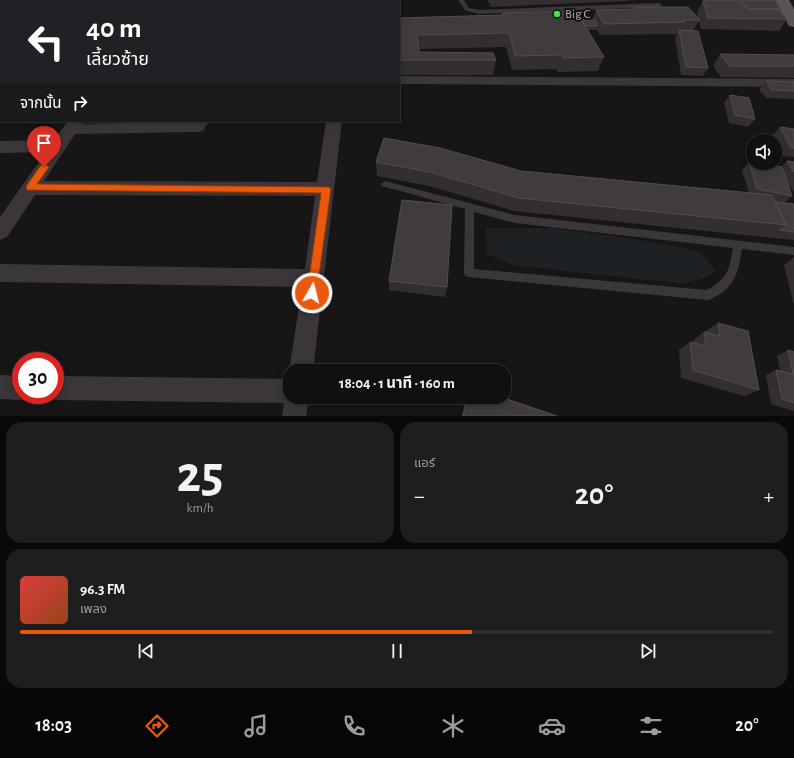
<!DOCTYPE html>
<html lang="th">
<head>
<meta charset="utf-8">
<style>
	body { margin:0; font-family:"Alegreya Sans","Noto Sans Thai",sans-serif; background:#1e1e1e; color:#f1f3f6; height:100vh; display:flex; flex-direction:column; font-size:15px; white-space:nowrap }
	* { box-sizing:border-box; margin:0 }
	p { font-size:13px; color:#9c9d9f }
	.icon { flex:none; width:22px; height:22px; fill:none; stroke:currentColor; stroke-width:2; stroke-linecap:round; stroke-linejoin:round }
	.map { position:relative; height:416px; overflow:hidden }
	.panel { display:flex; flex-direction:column; gap:6px; padding:6px; background:#090909; flex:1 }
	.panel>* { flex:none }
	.hud { position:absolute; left:0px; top:0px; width:400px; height:122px; box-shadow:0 2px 10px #0003,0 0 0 1px #303030; background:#202124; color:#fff; overflow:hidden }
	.controls { position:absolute; left:746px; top:134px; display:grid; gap:8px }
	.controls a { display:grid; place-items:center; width:36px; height:36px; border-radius:50%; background:#111010; box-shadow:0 2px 10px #0003,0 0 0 1px #303030; font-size:20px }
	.speed { position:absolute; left:12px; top:352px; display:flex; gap:8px; font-size:20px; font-weight:700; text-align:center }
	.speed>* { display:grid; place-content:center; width:52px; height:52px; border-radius:50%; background:#111010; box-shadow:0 2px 10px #0003,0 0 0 1px #303030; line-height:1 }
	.speed .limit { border:6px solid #d22; background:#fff; color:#111 }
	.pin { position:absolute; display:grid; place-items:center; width:34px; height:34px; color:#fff; margin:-41px -17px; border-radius:50% 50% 50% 0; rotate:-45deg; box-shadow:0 0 4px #0007 }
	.pin .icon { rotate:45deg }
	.me { position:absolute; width:44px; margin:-22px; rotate:8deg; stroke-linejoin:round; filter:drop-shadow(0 0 3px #0008) }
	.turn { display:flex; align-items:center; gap:14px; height:84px; padding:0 20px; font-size:18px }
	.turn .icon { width:52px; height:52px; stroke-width:2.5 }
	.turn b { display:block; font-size:28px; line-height:34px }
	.then { display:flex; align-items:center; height:38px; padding:0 20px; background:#0003; gap:8px; font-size:15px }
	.big { font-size:30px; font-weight:700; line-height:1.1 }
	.panel .card { flex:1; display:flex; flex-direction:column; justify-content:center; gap:6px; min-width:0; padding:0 14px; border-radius:16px; background:#1e1e1e }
	.panel .dial { align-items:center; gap:0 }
	.dial b { font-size:52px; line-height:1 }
	.song { display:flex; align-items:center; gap:12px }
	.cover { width:48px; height:48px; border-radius:6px; background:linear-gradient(135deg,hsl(0 70% 55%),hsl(20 70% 35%)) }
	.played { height:4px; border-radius:2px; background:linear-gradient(90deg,#ea580c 60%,#303030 60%) }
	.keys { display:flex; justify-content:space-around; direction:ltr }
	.heat { display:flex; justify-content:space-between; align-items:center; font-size:22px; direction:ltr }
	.panel .tiles { flex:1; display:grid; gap:6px; grid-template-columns:1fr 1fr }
	.card:last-child { grid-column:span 2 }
	.trip { position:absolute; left:283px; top:364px; width:228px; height:40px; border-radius:16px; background:#111010; box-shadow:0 2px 10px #0003,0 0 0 1px #303030; font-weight:700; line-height:40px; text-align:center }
	.tab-bar { display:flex; height:64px; justify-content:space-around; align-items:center; background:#070606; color:#9c9d9f }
	.tab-bar .icon { width:28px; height:28px }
	.tab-bar .selected { color:#ea580c }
	.tab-bar b { font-size:18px; color:#f1f3f6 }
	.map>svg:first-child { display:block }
</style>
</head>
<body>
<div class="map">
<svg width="794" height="416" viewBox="0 0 794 416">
	<rect width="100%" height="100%" fill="#171516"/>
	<path fill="#1e2124" d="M 486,228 L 552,228 L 635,239 L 689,249 L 701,253 L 715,270 L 712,275 L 684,284 L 514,265 L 487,254 Z"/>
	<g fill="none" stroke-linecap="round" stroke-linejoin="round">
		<path fill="#3b363a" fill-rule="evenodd" d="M 458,0 L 464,0 L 469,8 L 479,10 L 659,3 L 662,5 L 659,7 L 479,14 L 465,10 Z
			M 385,181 L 515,215 L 794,247 L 794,255 L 742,249 C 738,275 734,290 708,300 L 469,277 L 465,276 L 464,273 L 465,209 L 382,186 L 381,184 ZM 474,212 L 515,223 L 733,248 C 729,271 728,278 707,290 L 474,269 Z"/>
		<path fill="#3b363a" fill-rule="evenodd" d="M 153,0 L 165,0 L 152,1 Z
			M 399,76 L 794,79 L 794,87 L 399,84 Z
			M 68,121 L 84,121 L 82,124 L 209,121 L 203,131 L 198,132 L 75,134 L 44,181 L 317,182 L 326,121 L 342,121 L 313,371 L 290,371 L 290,372 L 289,371 L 302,287 L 0,282 L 0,264 L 305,269 L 315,196 L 35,195 L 7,237 L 0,240 L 0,217 L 46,152 L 0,153 L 0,141 L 54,140 Z
			M 0,375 L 21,376 L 21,395 L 30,395 L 29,396 L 21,400 L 0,399 Z
			M 55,376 L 290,379 L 290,397 L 309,397 L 306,416 L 282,416 L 284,403 L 55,400 L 46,395 L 55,395 Z"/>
		<path fill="#5a5359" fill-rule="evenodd" d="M 775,0 L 789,0 L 794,9 L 794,27 L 789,26 Z"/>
	</g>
	<path fill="#322e31" d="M 487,0 L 639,0 L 628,1 L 491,7 Z
		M 703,1 L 783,13 L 782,14 L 787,19 L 779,31 L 701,29 L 699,21 L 693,31 L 708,68 L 703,76 L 681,75 L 675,38 L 677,34 L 600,35 L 597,30 L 588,30 L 604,57 L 598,71 L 558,72 L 556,69 L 512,70 L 506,47 L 418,49 L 419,52 L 496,60 L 493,75 L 399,75 L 399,18 L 501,15 L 502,13 L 582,20 L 592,20 L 596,10 L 633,9 L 634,7 L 698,18 L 697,12 Z
		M 720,54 L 794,55 L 794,78 L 721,77 L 713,66 Z
		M 766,81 L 794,82 L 794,99 L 766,98 L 759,90 Z
		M 730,95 L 755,119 L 748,127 L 729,123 L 724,103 Z
		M 780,127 L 794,129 L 794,157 L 783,156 L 773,135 Z
		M 787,161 L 794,162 L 794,192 L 788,183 L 792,196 L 784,203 L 794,204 L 794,240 L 514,211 L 429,186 L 377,176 L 376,162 L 521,171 L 749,193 L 742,170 L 749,162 L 781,167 Z
		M 794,257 L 794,305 L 784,265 Z
		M 389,281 L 447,287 L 445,297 L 389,290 Z
		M 718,323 L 759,390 L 744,396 L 681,378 L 679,350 L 690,342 L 693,342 L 692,341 L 704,332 L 706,333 L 706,331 Z
		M 788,350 L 794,352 L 794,411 L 771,404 L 766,375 L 776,370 L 780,371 L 777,356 Z
		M 466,397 L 501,397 L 557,416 L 462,416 Z"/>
	<path fill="#211f20" d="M 628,0 L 639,0 L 628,1 Z"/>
	<path fill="#403b3f" stroke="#534c51" d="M 709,0 L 739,0 L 749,9 L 778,9 L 787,19 L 708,18 L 703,1 Z
		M 739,0 L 775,0 L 783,13 L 781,13 L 778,9 L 749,9 Z
		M 634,7 L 688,7 L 700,20 L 682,20 L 685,22 L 604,24 L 596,10 L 635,9 Z
		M 576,11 L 604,57 L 563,58 L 561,55 L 515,56 L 509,33 L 417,35 L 419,52 L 493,53 L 496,60 L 399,60 L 399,18 L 503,15 L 502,13 Z
		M 582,20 L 595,20 L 598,26 L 585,26 Z
		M 679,30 L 698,31 L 708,68 L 686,67 Z
		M 720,54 L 794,55 L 794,66 L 729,66 Z
		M 766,81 L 794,82 L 794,91 L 772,90 Z
		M 730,95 L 749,98 L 755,119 L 735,115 Z
		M 780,127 L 794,129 L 794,148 L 791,148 Z
		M 384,138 L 440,148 L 521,171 L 772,195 L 786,225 L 519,198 L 430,172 L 376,162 Z
		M 787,161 L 794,162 L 794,172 Z
		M 749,162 L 753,162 L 753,163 L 758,163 L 782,167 L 792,196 L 757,189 Z
		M 402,200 L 452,205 L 447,287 L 389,281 Z
		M 775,202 L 794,204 L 794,232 L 780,230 L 786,225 Z
		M 718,323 L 748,331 L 759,390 L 693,370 L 690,342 L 706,346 L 704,332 L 720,336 Z
		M 788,350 L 794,352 L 794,403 L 782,399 L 776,370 L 793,374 Z
		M 467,397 L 501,397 L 557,416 L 463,416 Z"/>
	<path fill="#ea580c" stroke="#983908" d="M 44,164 L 49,167 L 37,184 L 329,187 L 331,189 L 316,297 L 312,298 L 308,297 L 307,293 L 321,193 L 27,190 L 26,188 L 27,185 L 41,165 Z"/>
	<circle fill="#40e44a" stroke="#121011" stroke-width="1.5" cx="557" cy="14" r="4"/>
	<g text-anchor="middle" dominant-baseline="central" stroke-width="4" stroke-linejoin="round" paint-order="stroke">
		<g font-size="13" fill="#b6a8b4" stroke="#121011" text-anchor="start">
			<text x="565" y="14">Big C</text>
		</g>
	</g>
</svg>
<div class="controls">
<a><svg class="icon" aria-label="sound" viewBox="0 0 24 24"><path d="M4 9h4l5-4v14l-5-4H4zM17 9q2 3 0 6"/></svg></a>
</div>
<div class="speed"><div class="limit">30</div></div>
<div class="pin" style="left:44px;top:167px;background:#d93025"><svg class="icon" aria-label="arrive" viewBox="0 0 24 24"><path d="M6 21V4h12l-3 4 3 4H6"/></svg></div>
<svg class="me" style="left:312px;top:293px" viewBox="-20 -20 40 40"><circle r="17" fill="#ea580c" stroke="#fff" stroke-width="3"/><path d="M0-11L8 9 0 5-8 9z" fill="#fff"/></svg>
<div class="trip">18:04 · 1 นาที · 160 m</div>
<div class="hud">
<div class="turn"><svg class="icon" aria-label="left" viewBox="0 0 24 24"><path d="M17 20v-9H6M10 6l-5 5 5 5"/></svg><div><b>40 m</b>เลี้ยวซ้าย</div></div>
<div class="then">จากนั้น<svg class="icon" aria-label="right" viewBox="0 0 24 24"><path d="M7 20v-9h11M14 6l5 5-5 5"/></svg></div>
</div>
</div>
<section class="panel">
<div class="tiles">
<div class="card dial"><b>25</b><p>km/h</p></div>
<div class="card"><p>แอร์</p>
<div class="heat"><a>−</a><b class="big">20°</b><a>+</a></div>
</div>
<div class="card">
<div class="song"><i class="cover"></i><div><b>96.3 FM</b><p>เพลง</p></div></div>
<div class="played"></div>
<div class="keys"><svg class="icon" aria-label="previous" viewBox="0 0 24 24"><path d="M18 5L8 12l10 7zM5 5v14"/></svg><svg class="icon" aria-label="pause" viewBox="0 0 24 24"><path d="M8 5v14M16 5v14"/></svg><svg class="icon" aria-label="next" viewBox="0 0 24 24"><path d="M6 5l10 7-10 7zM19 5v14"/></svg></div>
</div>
</div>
</section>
<nav class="tab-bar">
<b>18:03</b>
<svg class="icon selected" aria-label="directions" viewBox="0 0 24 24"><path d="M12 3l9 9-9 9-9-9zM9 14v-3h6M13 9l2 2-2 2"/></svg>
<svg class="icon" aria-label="music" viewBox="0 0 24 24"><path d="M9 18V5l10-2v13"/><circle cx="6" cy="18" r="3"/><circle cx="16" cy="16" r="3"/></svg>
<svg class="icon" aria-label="phone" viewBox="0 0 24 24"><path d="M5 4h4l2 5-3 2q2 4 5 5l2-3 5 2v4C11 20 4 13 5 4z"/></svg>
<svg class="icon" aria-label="climate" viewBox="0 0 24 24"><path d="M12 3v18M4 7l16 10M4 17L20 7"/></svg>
<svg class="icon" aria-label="car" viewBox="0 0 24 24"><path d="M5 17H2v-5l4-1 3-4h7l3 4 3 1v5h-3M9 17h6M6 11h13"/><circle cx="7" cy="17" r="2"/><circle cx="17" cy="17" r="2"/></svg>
<svg class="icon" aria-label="filters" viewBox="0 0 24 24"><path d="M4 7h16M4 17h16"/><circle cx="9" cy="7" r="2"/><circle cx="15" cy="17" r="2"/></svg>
<b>20°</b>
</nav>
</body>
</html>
